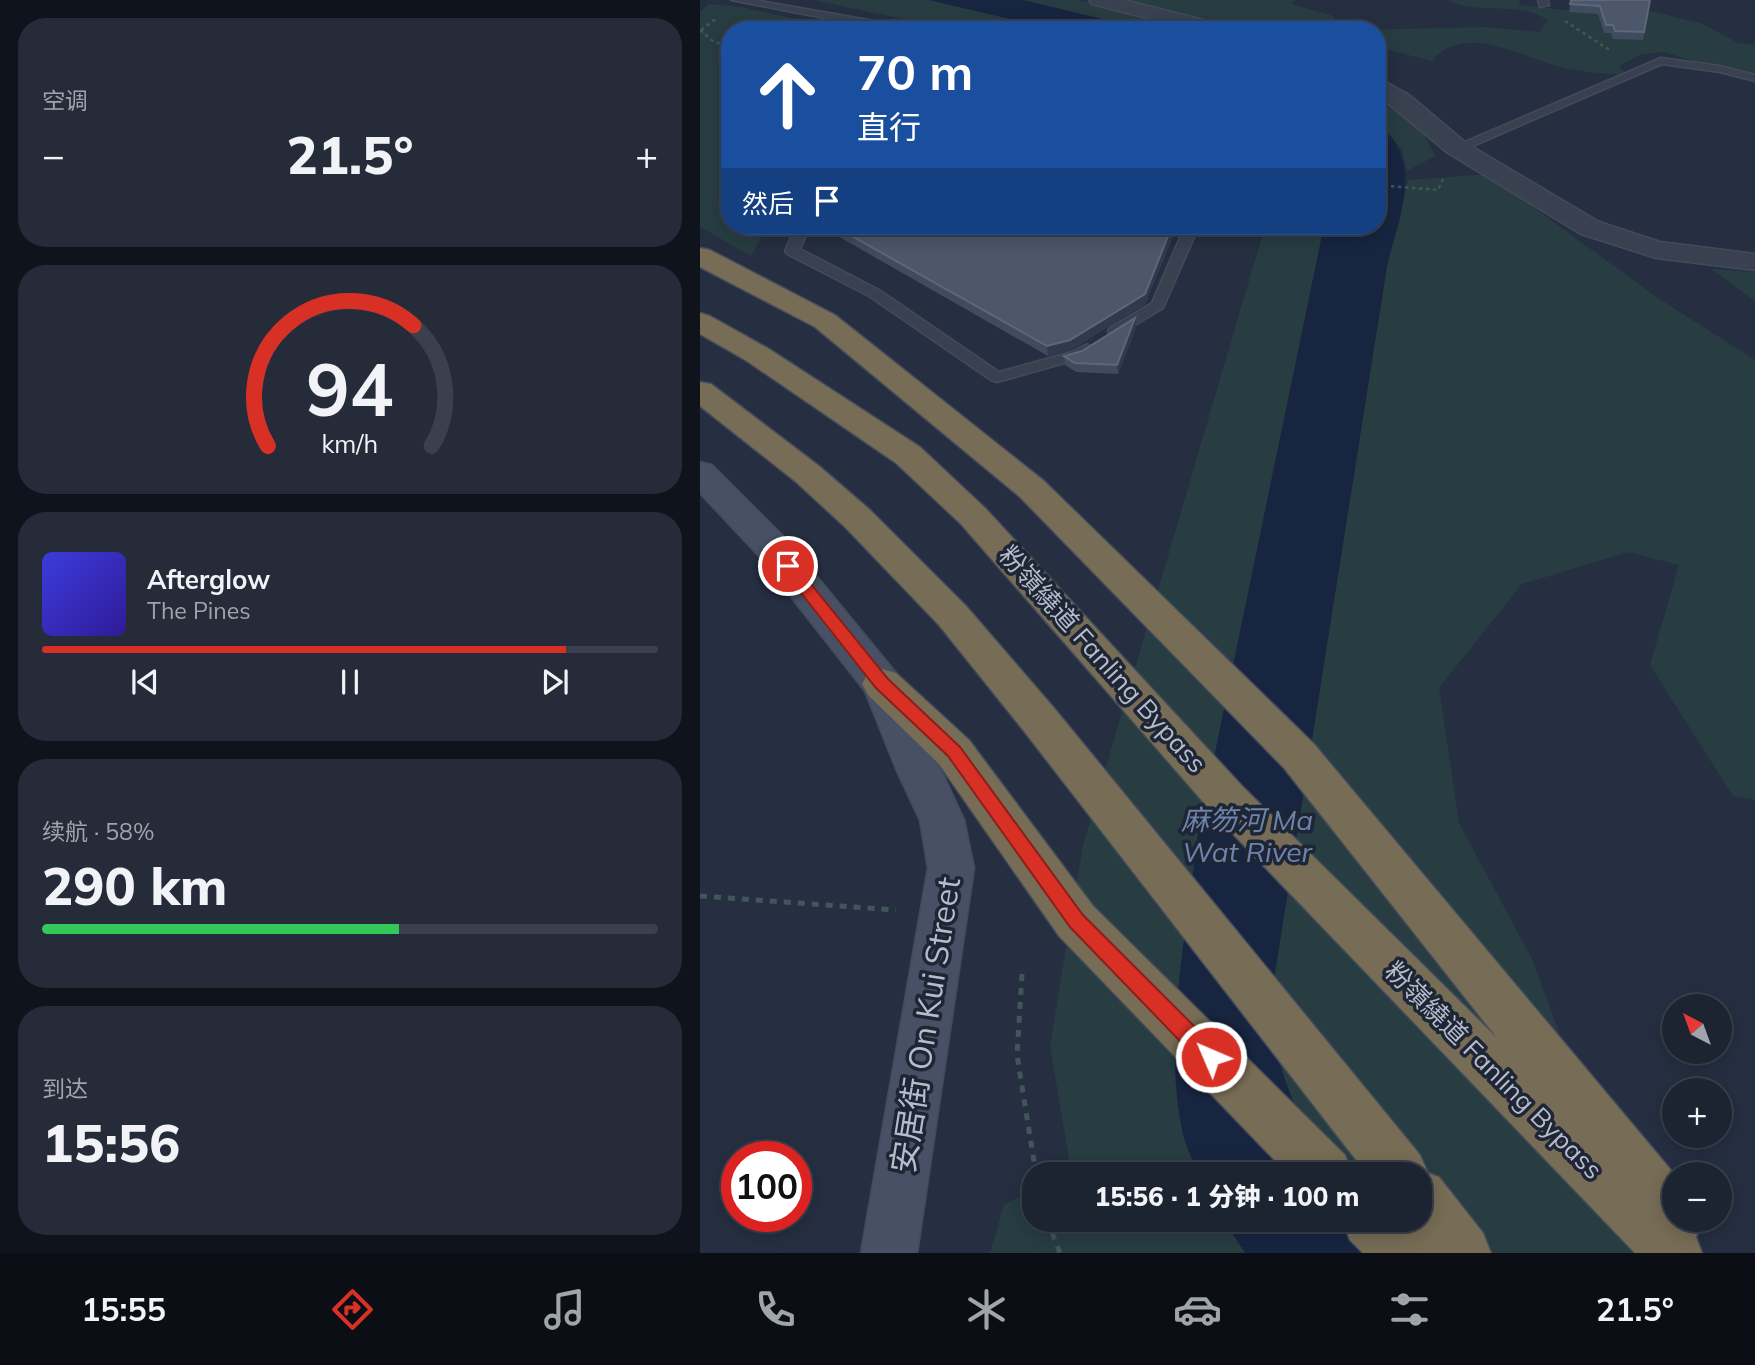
<!DOCTYPE html>
<html lang="zh">
<head>
<meta charset="utf-8">
<style>
	body { margin:0; font-family:Mulish,"Noto Sans SC",sans-serif; background:#252b39; color:#f1f3f6; height:100vh; display:flex; flex-direction:column; font-size:26px; white-space:nowrap }
	* { box-sizing:border-box; margin:0 }
	p { font-size:23px; color:#a0a4ab }
	.icon { flex:none; width:38px; height:38px; fill:none; stroke:currentColor; stroke-width:2; stroke-linecap:round; stroke-linejoin:round }
	.map { position:relative; flex:1; overflow:hidden }
	.drawer { display:flex; flex-direction:column; gap:18px; padding:18px; background:#0f131b; width:700px }
	.drawer>* { flex:none }
	.banner { position:absolute; left:21px; top:21px; width:665px; height:214px; border-radius:28px; box-shadow:0 4px 18px #0003,0 0 0 2px #3a404d; background:#1a4fa0; color:#fff; overflow:hidden }
	.needle { width:46px; rotate:319deg }
	.buttons { position:absolute; left:962px; top:994px; display:grid; gap:14px }
	.buttons a { display:grid; place-items:center; width:70px; height:70px; border-radius:50%; background:#1c2331; box-shadow:0 4px 18px #0003,0 0 0 2px #3a404d; font-size:35px }
	.speed { position:absolute; left:21px; top:1141px; display:flex; gap:14px; font-size:35px; font-weight:700; text-align:center }
	.speed>* { display:grid; place-content:center; width:91px; height:91px; border-radius:50%; background:#1c2331; box-shadow:0 4px 18px #0003,0 0 0 2px #3a404d; line-height:1 }
	.speed .limit { border:10px solid #d22; background:#fff; color:#111 }
	.pin { position:absolute; display:grid; place-items:center; width:60px; height:60px; color:#fff; margin:-30px; border:4px solid #fff; border-radius:50%; box-shadow:0 2px 7px #0007 }
	.me { position:absolute; width:77px; margin:-38px; rotate:315deg; stroke-linejoin:round; filter:drop-shadow(0 0 5px #0008) }
	.turn { display:flex; align-items:center; gap:24px; height:147px; padding:0 21px; font-size:32px }
	.turn .icon { width:91px; height:91px; stroke-width:2.5 }
	.turn b { display:block; font-size:49px; line-height:60px }
	.then { display:flex; align-items:center; height:66px; padding:0 21px; background:#0003; gap:14px; font-size:26px }
	.big { font-size:52px; font-weight:800; line-height:1.1 }
	.drawer .tile { flex:1; display:flex; flex-direction:column; justify-content:center; gap:10px; min-width:0; padding:0 24px; border-radius:28px; background:#252b39 }
	.drawer .dial { align-items:center; gap:0 }
	.dial svg { height:182px; overflow:visible; fill:none; stroke:#3a404d; stroke-width:7; stroke-linecap:round; text-anchor:middle }
	.dial text { fill:#f1f3f6; stroke:none }
	.song { display:flex; align-items:center; gap:21px }
	.cover { width:84px; height:84px; border-radius:10px; background:linear-gradient(135deg,hsl(240 70% 55%),hsl(250 70% 35%)) }
	.played { height:7px; border-radius:4px; background:linear-gradient(90deg,#d93025 85%,#3a404d 85%) }
	.keys { display:flex; justify-content:space-around; direction:ltr }
	.heat { display:flex; justify-content:space-between; align-items:center; font-size:38px; direction:ltr }
	.charge { height:10px; border-radius:5px; background:linear-gradient(90deg,#34c759 58%,#3a404d 0) }
	.trip { position:absolute; left:322px; top:1162px; width:410px; height:70px; border-radius:28px; background:#1c2331; box-shadow:0 4px 18px #0003,0 0 0 2px #3a404d; font-weight:800; line-height:70px; text-align:center }
	.dock { display:flex; height:112px; justify-content:space-around; align-items:center; background:#0b0e14; color:#a0a4ab }
	.dock .icon { width:49px; height:49px }
	.dock .on { color:#d93025 }
	.dock b { font-size:32px; color:#f1f3f6 }
	main { display:flex; flex:1; min-height:0 }
	.map>svg:first-child { display:block }
</style>
</head>
<body>
<main>
<section class="drawer">
<div class="tile"><p>空调</p>
<div class="heat"><a>−</a><b class="big">21.5°</b><a>+</a></div>
</div>
<div class="tile dial"><svg viewBox="0 0 100 80">
<path d="M14 69A42 42 0 1 1 86 69"/>
<path d="M14 69A42 42 0 0 1 78 16" stroke="#d93025"/>
<text x="50" y="56" font-size="32" font-weight="700">94</text>
<text x="50" y="72" font-size="11">km/h</text>
</svg></div>
<div class="tile">
<div class="song"><i class="cover"></i><div><b>Afterglow</b><p>The Pines</p></div></div>
<div class="played"></div>
<div class="keys"><svg class="icon" aria-label="previous" viewBox="0 0 24 24"><path d="M18 5L8 12l10 7zM5 5v14"/></svg><svg class="icon" aria-label="pause" viewBox="0 0 24 24"><path d="M8 5v14M16 5v14"/></svg><svg class="icon" aria-label="next" viewBox="0 0 24 24"><path d="M6 5l10 7-10 7zM19 5v14"/></svg></div>
</div>
<div class="tile"><p>续航 · 58%</p><b class="big">290 km</b><div class="charge"></div></div>
<div class="tile"><p>到达</p><b class="big">15:56</b></div>
</section>
<div class="map">
<svg width="1055" height="1253" viewBox="0 0 1055 1253">
	<rect width="100%" height="100%" fill="#252f41"/>
	<path fill="#273d42" d="M 114,0 L 229,0 L 358,30 L 253,30 Z
		M 323,0 L 376,0 L 479,23 L 388,0 L 596,0 L 591,4 L 634,16 L 629,30 L 448,30 Z
		M 747,0 L 819,0 L 820,5 L 873,11 L 942,9 L 1003,24 L 1038,43 L 1055,45 L 1055,78 L 963,52 L 942,54 L 919,66 L 926,75 C 906,74 885,72 865,68 C 825,60 767,20 732,61 L 677,47 L 677,30 L 658,30 L 785,27 L 840,32 L 847,20 C 820,0 778,16 747,0 Z
		M 9,4 L 41,7 L 111,22 L 106,30 L 30,30 L 30,137 L 25,143 L 30,145 L 30,226 L 68,226 L 51,256 L 0,227 L 0,12 Z
		M 677,94 L 714,114 L 735,156 L 707,171 L 701,148 L 677,122 Z
		M 788,174 L 955,296 L 1055,360 L 1055,800 L 1033,796 L 950,665 L 979,565 L 928,552 L 822,584 L 739,688 L 759,823 L 832,959 L 930,1224 L 990,1253 L 702,1253 L 689,1245 L 668,1220 L 719,1220 L 719,1174 L 632,1174 C 605,1131 582,1085 573,1034 C 571,1019 573,1001 573,985 L 687,266 L 708,180 Z
		M 565,226 L 624,226 L 497,840 L 492,880 L 483,1134 L 498,1174 L 363,1174 L 371,1170 L 350,1046 L 383,845 Z
		M 1011,269 L 1055,272 L 1055,301 Z
		M 334,1189 L 334,1220 L 524,1220 L 545,1253 L 290,1253 L 304,1205 Z"/>
	<path fill="#172540" d="M 229,0 L 323,0 L 448,30 L 358,30 Z
		M 677,122 C 726,163 699,214 687,266 L 573,985 C 573,1001 571,1019 573,1034 C 582,1085 605,1131 632,1174 L 498,1174 C 493,1161 486,1147 483,1134 C 462,1039 487,935 497,840 L 624,226 L 677,226 Z
		M 524,1220 L 668,1220 L 696,1253 L 545,1253 Z"/>
	<g fill="none" stroke-linecap="round" stroke-linejoin="round">
		<defs>
			<path id="lane" d="M 31,0 L 54,0 L 186,23 L 201,30 L 186,30 Z
				M 838,0 L 848,0 L 849,5 L 840,7 Z
				M 961,58 L 1020,66 L 1055,75 L 1055,81 L 1020,72 L 962,64 L 761,151 L 751,148 Z
				M 96,226 L 110,226 L 100,249 L 179,290 L 299,372 L 372,352 L 387,344 L 395,349 L 382,358 L 297,382 L 291,380 L 169,296 L 87,254 L 85,251 Z
				M 485,226 L 499,226 L 463,308 L 420,334 L 410,334 L 408,331 L 410,328 L 452,303 Z"/>
			<path id="street" d="M 389,0 L 424,0 L 527,26 L 530,30 L 494,30 L 392,4 Z
				M 677,77 L 709,95 L 766,143 L 899,222 L 960,242 L 1055,254 L 1055,270 L 956,258 L 881,234 L 748,153 L 677,94 Z"/>
			<path id="secondary" d="M 0,462 L 12,465 L 85,538 L 196,673 L 264,820 L 274,868 L 217,1253 L 161,1253 L 228,868 L 220,820 L 197,771 L 165,691 L 59,556 L 0,493 Z"/>
			<path id="highway" d="M 0,248 L 10,250 L 135,315 L 344,481 L 614,744 L 975,1175 L 975,1220 L 1003,1220 L 996,1237 L 1002,1253 L 935,1253 L 512,812 L 261,524 L 196,463 L 47,361 L 0,334 L 0,313 L 10,316 L 69,349 L 220,447 L 285,508 L 542,786 L 797,1038 L 584,768 L 320,497 L 115,327 L 0,267 Z
				M 0,382 L 11,384 L 119,466 L 170,510 L 266,606 L 354,708 L 720,1155 L 728,1173 L 739,1177 L 783,1233 L 791,1253 L 663,1253 L 650,1240 L 642,1220 L 719,1220 L 719,1174 L 667,1174 L 324,731 L 239,625 L 145,527 L 95,481 L 0,406 Z
				M 182,669 L 196,673 L 269,740 L 393,906 L 645,1155 L 653,1174 L 588,1174 L 359,936 L 239,764 L 168,695 L 162,684 L 168,673 Z"/>
		</defs>
		<use href="#lane" stroke="#434a5a" stroke-width="3"/>
		<use href="#street" stroke="#434a5a" stroke-width="3"/>
		<use href="#secondary" stroke="#434a5a" stroke-width="3"/>
		<use href="#highway" stroke="#444c5b" stroke-width="3"/>
		<path stroke="#40565a" stroke-width="2.5" stroke-dasharray="3.5 3.5" stroke-linecap="butt" d="M 865,21 L 911,51
			M 223,26 L 239,30
			M 0,30 L 14,42 L 30,46
			M 1,30 L 17,18
			M 677,185 L 738,190 L 743,179"/>
		<path stroke="#40565a" stroke-width="5" stroke-dasharray="7 7" stroke-linecap="butt" d="M 0,896 L 196,910
			M 322,974 L 317,1055 L 336,1174
			M 347,1220 L 360,1253"/>
		<use href="#lane" fill="#394151" fill-rule="evenodd"/>
		<use href="#street" fill="#394151" fill-rule="evenodd"/>
		<use href="#secondary" fill="#475064" fill-rule="evenodd"/>
		<use href="#highway" fill="#776d56" fill-rule="evenodd"/>
	</g>
	<path fill="#404b5f" d="M 871,0 L 950,0 L 943,40 L 913,39 L 911,33 L 904,33 L 898,14 L 869,12 Z
		M 120,226 L 477,226 L 445,304 L 371,350 L 348,356 Z
		M 436,328 L 418,374 L 376,372 L 365,365 L 364,356 L 382,351 Z"/>
	<path fill="#303a4e" d="M 472,226 L 477,226 L 445,304 L 371,350 L 348,356 L 347,346 Z
		M 435,318 L 436,328 L 418,374 L 417,365 Z"/>
	<path fill="#4d576b" stroke="#5d677a" stroke-width="2" d="M 871,0 L 950,0 L 944,32 L 915,31 L 913,25 L 906,25 L 900,6 L 870,4 Z
		M 134,226 L 472,226 L 445,294 L 370,340 L 347,346 Z
		M 435,318 L 417,365 L 375,363 L 364,356 L 382,351 Z"/>
	<path fill="#d93025" stroke="#8d1f18" stroke-width="2" d="M 88,561 L 94,563 L 188,679 L 260,747 L 383,915 L 518,1050 L 521,1057 L 518,1065 L 511,1068 L 503,1065 L 370,927 L 248,756 L 176,688 L 83,570 L 81,566 L 83,563 Z"/>
	<g text-anchor="middle" dominant-baseline="central" stroke-width="7" stroke-linejoin="round" paint-order="stroke">
		<g font-size="26" fill="#b6bccb" stroke="#1e2636">
			<text transform="translate(403 659) rotate(48)">粉嶺繞道 Fanling Bypass</text>
			<text transform="translate(794 1070) rotate(45)">粉嶺繞道 Fanling Bypass</text>
		</g>
		<g font-size="28" font-style="italic" fill="#6e83ab" stroke="#1e2636">
			<text x="547" y="819">麻笏河 Ma<tspan x="547" dy="32">Wat River</tspan></text>
		</g>
		<g font-size="32" fill="#b6bccb" stroke="#1e2636">
			<text transform="translate(225 1025) rotate(-81)">安居街 On Kui Street</text>
		</g>
	</g>
</svg>
<div class="buttons">
<a><svg class="needle" viewBox="-14 -14 28 28"><path d="M0-13l5 13h-10z" fill="#e53935"/><path d="M0 13l5-13h-10z" fill="#a0a4ab"/></svg></a>
<a>+</a>
<a>−</a>
</div>
<div class="speed"><div class="limit">100</div></div>
<div class="pin" style="left:88px;top:566px;background:#d93025"><svg class="icon" aria-label="arrive" viewBox="0 0 24 24"><path d="M6 21V4h12l-3 4 3 4H6"/></svg></div>
<svg class="me" style="left:511px;top:1057px" viewBox="-20 -20 40 40"><circle r="17" fill="#d93025" stroke="#fff" stroke-width="3"/><path d="M0-11L8 9 0 5-8 9z" fill="#fff"/></svg>
<div class="trip">15:56 · 1 分钟 · 100 m</div>
<div class="banner">
<div class="turn"><svg class="icon" aria-label="ahead" viewBox="0 0 24 24"><path d="M12 20V5M6 11l6-6 6 6"/></svg><div><b>70 m</b>直行</div></div>
<div class="then">然后<svg class="icon" aria-label="arrive" viewBox="0 0 24 24"><path d="M6 21V4h12l-3 4 3 4H6"/></svg></div>
</div>
</div>
</main>
<nav class="dock">
<b>15:55</b>
<svg class="icon on" aria-label="directions" viewBox="0 0 24 24"><path d="M12 3l9 9-9 9-9-9zM9 14v-3h6M13 9l2 2-2 2"/></svg>
<svg class="icon" aria-label="music" viewBox="0 0 24 24"><path d="M9 18V5l10-2v13"/><circle cx="6" cy="18" r="3"/><circle cx="16" cy="16" r="3"/></svg>
<svg class="icon" aria-label="phone" viewBox="0 0 24 24"><path d="M5 4h4l2 5-3 2q2 4 5 5l2-3 5 2v4C11 20 4 13 5 4z"/></svg>
<svg class="icon" aria-label="climate" viewBox="0 0 24 24"><path d="M12 3v18M4 7l16 10M4 17L20 7"/></svg>
<svg class="icon" aria-label="car" viewBox="0 0 24 24"><path d="M5 17H2v-5l4-1 3-4h7l3 4 3 1v5h-3M9 17h6M6 11h13"/><circle cx="7" cy="17" r="2"/><circle cx="17" cy="17" r="2"/></svg>
<svg class="icon" aria-label="filters" viewBox="0 0 24 24"><path d="M4 7h16M4 17h16"/><circle cx="9" cy="7" r="2"/><circle cx="15" cy="17" r="2"/></svg>
<b>21.5°</b>
</nav>
</body>
</html>
